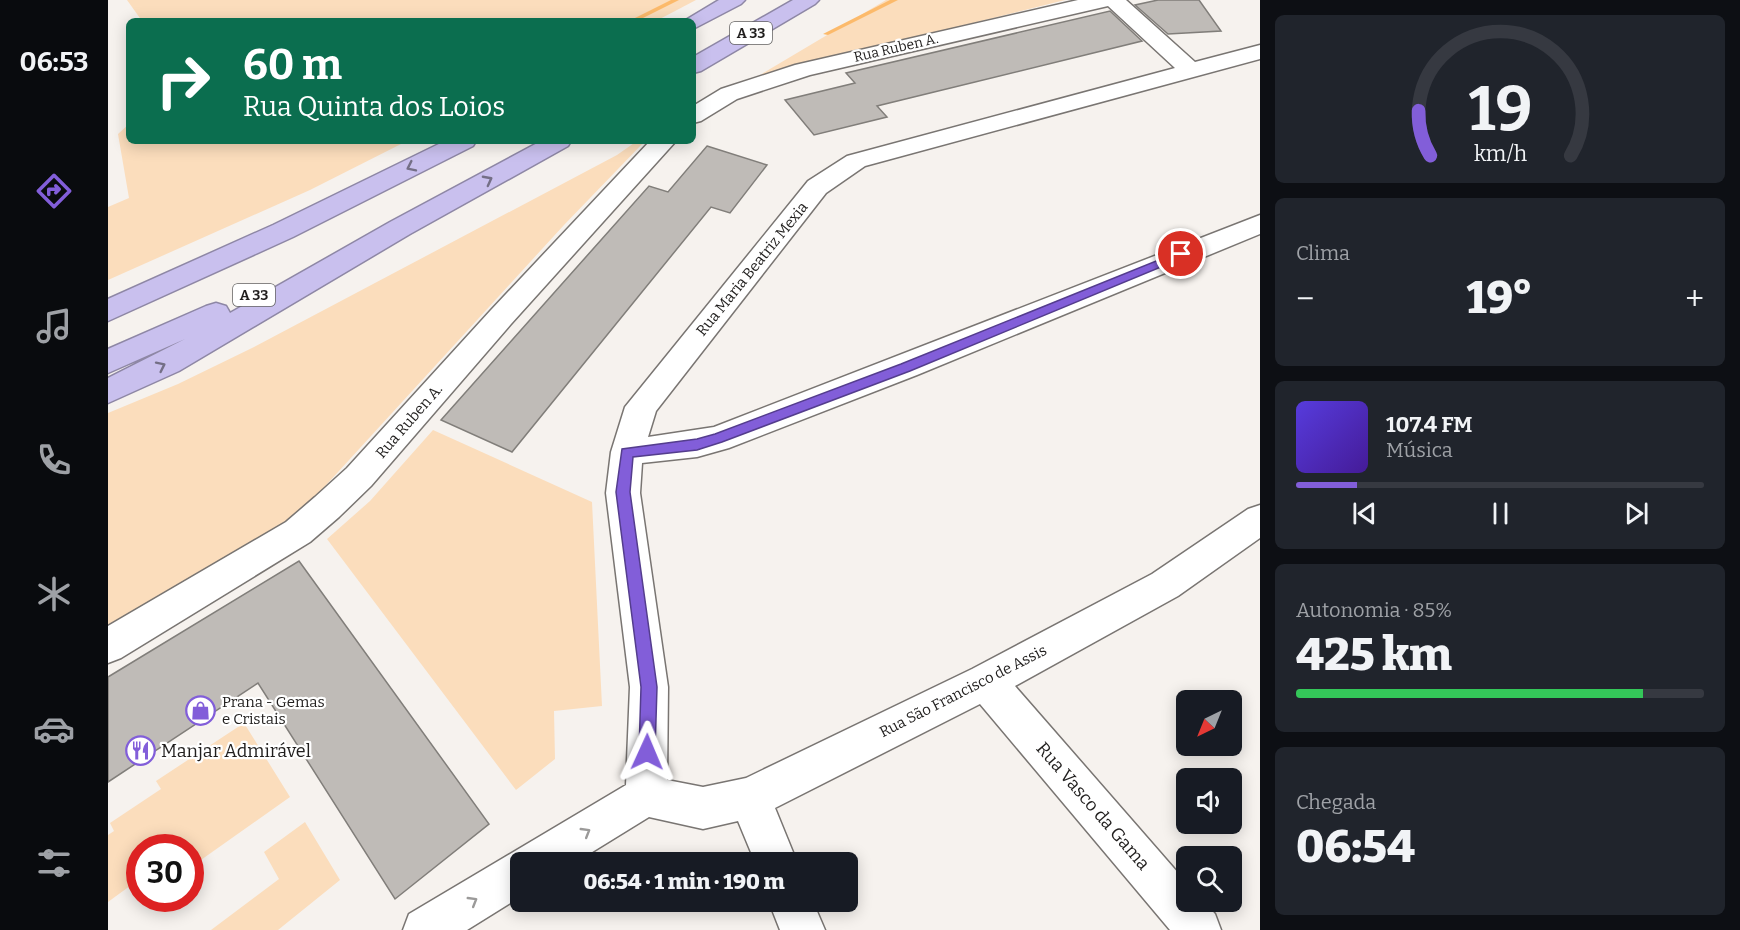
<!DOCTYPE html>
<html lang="pt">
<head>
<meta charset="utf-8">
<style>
	body { margin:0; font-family:Bitter,serif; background:#20242c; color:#f1f3f6; height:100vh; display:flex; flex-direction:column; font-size:22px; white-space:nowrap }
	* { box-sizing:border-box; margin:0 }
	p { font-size:20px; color:#9ea1a6 }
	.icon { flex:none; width:33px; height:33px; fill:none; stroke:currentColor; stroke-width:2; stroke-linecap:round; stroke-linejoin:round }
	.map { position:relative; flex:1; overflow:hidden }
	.panel { display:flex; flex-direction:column; gap:15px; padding:15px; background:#0d0f14; width:480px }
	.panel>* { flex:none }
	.hud { position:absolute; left:18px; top:18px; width:570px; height:126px; border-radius:9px; box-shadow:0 3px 15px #0003; background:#0b6e4f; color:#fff; overflow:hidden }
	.needle { width:39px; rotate:223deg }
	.controls { position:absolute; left:1068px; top:690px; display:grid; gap:12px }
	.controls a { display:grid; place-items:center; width:66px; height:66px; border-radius:9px; background:#171b24; box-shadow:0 3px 15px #0003; font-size:30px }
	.speed { position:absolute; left:18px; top:834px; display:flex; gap:12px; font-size:30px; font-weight:700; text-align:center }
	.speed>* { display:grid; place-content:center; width:78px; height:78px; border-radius:50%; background:#171b24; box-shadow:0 3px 15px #0003; line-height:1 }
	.speed .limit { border:9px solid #d22; background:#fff; color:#111 }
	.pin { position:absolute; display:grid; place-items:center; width:51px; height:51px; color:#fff; margin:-26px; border:3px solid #fff; border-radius:50%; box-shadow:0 2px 6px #0007 }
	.me { position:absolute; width:66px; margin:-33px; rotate:1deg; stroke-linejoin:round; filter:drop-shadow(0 0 4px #0008) }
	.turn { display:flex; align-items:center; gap:21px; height:126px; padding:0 18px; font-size:27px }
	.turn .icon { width:78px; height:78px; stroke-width:2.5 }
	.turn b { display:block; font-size:42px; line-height:51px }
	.big { font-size:45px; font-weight:800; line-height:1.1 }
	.panel .card { flex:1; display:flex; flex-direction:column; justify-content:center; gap:9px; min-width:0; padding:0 21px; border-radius:9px; background:#20242c }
	.panel .dial { align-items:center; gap:0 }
	.dial svg { height:156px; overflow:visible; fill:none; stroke:#363941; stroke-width:7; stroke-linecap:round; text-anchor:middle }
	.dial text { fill:#f1f3f6; stroke:none }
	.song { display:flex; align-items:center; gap:18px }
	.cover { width:72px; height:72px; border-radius:9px; background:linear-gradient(135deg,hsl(250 70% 55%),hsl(260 70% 35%)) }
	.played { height:6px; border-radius:3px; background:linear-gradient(90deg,#825ed9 15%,#363941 15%) }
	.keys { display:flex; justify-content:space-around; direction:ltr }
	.heat { display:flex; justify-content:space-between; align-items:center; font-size:33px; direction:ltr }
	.charge { height:9px; border-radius:4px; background:linear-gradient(90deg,#34c759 85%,#363941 0) }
	.trip { position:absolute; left:402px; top:852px; width:348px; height:60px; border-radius:9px; background:#171b24; box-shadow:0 3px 15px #0003; font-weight:800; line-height:60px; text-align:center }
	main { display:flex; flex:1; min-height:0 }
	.tab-bar { display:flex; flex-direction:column; width:108px; justify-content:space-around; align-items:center; background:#090b0e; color:#9ea1a6 }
	.tab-bar .icon { width:42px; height:42px }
	.tab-bar .active { color:#825ed9 }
	.tab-bar b { font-size:27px; color:#f1f3f6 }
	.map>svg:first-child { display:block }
</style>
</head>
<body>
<main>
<nav class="tab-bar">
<b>06:53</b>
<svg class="icon active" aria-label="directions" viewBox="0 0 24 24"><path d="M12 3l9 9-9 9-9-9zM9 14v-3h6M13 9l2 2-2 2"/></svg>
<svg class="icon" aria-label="music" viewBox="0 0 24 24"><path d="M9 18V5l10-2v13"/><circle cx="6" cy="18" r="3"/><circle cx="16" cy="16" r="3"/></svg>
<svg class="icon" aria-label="phone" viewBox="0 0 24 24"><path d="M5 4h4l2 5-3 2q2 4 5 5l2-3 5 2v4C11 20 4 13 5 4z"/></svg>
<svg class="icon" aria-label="climate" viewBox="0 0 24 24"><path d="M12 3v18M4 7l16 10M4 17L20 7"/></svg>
<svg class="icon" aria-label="car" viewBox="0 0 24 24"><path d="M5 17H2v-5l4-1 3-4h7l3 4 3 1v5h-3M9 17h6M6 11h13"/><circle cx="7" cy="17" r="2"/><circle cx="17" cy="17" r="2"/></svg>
<svg class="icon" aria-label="filters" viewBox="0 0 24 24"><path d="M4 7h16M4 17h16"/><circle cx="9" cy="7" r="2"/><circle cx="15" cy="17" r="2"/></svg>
</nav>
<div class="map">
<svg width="1152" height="930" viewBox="0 0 1152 930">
	<rect width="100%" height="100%" fill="#f6f2ee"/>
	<path fill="#fbddbc" d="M 19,0 L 588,0 L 548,21 L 34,21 Z
		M 778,0 L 957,0 L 647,78 Z
		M 21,124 L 21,141 L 299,141 L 202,190 L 0,280 L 0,207 L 21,198 L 10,134 Z
		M 529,141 L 537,141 L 456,225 L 177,530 L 0,633 L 0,413 L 70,384 L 144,348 L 509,155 Z
		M 325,430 L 484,502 L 494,706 L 446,711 L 447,759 L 408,790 L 219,539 L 262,501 Z
		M 136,723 L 182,797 L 83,867 L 82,848 L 32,848 L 31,893 L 26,883 L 0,902 L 0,835 L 6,831 L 2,823 L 53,789 L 48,781 Z
		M 197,822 L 232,880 L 170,930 L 103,930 L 171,879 L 156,852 Z"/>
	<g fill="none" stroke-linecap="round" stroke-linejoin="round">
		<path fill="#fcba6b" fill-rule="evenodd" d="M 563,0 L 571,0 L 529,21 L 521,21 Z
			M 782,0 L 790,0 L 720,35 L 715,34 Z"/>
	</g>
	<path fill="#bfbbb7" stroke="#817e7a" stroke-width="1.5" d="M 1050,0 L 1091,0 L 1113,31 L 1060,34 L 1027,5 Z
		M 1002,11 L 1034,41 L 769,106 L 779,117 L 706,135 L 677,100 L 747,83 L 738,73 Z
		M 599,146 L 659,165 L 622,213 L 603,207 L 404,452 L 333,420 L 541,186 L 560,192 Z
		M 191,561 L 381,824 L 287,899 L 150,683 L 0,782 L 0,677 Z"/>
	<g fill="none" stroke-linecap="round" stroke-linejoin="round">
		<defs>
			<path id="street" d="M 970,0 L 1018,0 L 1087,62 L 1152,45 L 1152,59 L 757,166 L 718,193 L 548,411 L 540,437 L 606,427 L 1152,215 L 1152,234 L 809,375 L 621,448 L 589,457 L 534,463 L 532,493 L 560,687 L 559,780 L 595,787 L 638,778 L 864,669 L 1044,574 L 1140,509 L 1152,505 L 1152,538 L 1070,596 L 907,686 L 1078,882 L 1078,902 L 1096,902 L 1107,914 L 1113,930 L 1062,930 L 872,704 L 667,808 L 689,862 L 647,862 L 630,821 L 595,829 L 541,817 L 468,862 L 412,862 L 412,897 L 359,930 L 295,930 L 301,914 L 518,785 L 522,687 L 498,493 L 503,452 L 517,407 L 700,181 L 739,156 L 1067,68 L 1000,6 L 702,75 L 629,99 L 593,121 L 585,123 L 585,106 L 613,89 L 687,65 Z
				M 542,141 L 568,141 L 403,324 L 263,486 L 231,517 L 202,542 L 13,658 L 0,663 L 0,626 L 178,522 L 207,497 L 239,468 L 383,310 Z
				M 661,902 L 705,902 L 717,930 L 672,930 Z"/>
			<path id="highway" d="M 611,0 L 637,0 L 633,4 L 585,29 L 585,21 L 576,21 Z
				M 685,0 L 711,0 L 707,4 L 593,71 L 585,73 L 585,57 Z
				M 337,141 L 368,141 L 365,146 L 185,237 L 0,321 L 0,299 L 165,225 Z
				M 433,141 L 463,141 L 460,146 L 302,234 L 71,371 L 0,403 L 0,378 L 77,339 L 0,373 L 0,349 L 98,306 L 108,303 L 118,306 L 122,313 L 282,222 Z"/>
		</defs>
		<use href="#street" stroke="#797572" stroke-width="3"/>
		<use href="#highway" stroke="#8e87a5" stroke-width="3"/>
		<use href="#street" fill="#fff" fill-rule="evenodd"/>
		<use href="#highway" fill="#c9c0ee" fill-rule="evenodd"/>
	</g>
	<defs><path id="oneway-chevron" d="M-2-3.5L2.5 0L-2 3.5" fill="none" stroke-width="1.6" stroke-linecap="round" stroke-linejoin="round" transform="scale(1.5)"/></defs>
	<g stroke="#746f86">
		<use href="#oneway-chevron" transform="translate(303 167) rotate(154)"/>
		<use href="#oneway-chevron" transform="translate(380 180) rotate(-28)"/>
		<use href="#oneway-chevron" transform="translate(53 366) rotate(-26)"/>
	</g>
	<g stroke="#9b9a99">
		<use href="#oneway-chevron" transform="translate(478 832) rotate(-31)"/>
		<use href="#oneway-chevron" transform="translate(365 901) rotate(-31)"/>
	</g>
	<path fill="#825ed9" stroke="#543d8d" stroke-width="1.5" d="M 1073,251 L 1077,252 L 1077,257 L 802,371 L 614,442 L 589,450 L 525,457 L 522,492 L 549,687 L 547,752 L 545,758 L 539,760 L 533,758 L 531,752 L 533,687 L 508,492 L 514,449 L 589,439 L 607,434 L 793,364 Z"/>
	<defs>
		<symbol id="shop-ring" viewBox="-11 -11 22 22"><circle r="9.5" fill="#fff" stroke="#825ed9" stroke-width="1.5"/><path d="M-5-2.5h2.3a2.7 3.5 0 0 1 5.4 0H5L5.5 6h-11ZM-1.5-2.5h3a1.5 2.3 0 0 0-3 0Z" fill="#825ed9"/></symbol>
		<symbol id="restaurant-ring" viewBox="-11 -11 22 22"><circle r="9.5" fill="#fff" stroke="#825ed9" stroke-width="1.5"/><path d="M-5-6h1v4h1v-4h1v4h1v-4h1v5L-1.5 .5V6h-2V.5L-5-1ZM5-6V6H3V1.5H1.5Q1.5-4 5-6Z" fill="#825ed9"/></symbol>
	</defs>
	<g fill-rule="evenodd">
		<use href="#shop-ring" x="76" y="694" width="33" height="33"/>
		<use href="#restaurant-ring" x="16" y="734" width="33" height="33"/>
	</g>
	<g text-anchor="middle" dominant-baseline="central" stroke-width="4.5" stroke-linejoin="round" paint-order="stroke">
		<g fill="#fff" stroke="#636261" stroke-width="1.5">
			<rect x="622" y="22" width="42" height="22" rx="4.5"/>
			<rect x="125" y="284" width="42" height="22" rx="4.5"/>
		</g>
		<g font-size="14" font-weight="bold" fill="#201e1d">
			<text x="643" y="33">A 33</text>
			<text x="146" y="295">A 33</text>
		</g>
		<g font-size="14" fill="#201e1d" stroke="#fff">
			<text transform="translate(788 48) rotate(-13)">Rua Ruben A.</text>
		</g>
		<g font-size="15" fill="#201e1d" stroke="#fff">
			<text transform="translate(644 269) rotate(-51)">Rua Maria Beatriz Mexia</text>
			<text transform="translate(301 421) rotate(-49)">Rua Ruben A.</text>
			<text transform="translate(855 691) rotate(-27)">Rua São Francisco de Assis</text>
		</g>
		<g font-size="15" fill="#201e1d" stroke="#fff" text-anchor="start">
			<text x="114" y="702">Prana - Gemas<tspan x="114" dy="17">e Cristais</tspan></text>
		</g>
		<g font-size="18" fill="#201e1d" stroke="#fff" text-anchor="start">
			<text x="53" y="751">Manjar Admirável</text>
		</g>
		<g font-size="18" fill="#201e1d" stroke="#fff">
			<text transform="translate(985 806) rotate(49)">Rua Vasco da Gama</text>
		</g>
	</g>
</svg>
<div class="controls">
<a><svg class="needle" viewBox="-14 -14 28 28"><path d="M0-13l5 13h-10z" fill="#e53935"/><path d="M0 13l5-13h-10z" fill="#9ea1a6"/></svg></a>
<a><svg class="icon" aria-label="sound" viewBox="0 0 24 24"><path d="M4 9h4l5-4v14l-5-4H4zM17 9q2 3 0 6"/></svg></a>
<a><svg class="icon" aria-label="search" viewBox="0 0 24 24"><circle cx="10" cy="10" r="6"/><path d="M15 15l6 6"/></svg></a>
</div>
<div class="speed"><div class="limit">30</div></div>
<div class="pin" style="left:1073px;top:254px;background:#d93025"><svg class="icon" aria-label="arrive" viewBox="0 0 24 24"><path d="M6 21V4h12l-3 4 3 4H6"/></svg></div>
<svg class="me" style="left:539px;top:752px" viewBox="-20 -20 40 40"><path d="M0-17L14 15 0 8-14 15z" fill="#825ed9" stroke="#fff" stroke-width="4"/></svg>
<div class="trip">06:54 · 1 min · 190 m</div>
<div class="hud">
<div class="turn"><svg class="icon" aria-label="right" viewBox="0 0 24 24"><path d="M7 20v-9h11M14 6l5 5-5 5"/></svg><div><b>60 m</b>Rua Quinta dos Loios</div></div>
</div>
</div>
<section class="panel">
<div class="card dial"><svg viewBox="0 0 100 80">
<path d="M14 69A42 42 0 1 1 86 69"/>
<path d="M14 69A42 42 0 0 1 8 46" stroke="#825ed9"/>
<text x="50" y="56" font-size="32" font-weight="700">19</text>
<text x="50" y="72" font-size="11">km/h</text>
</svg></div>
<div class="card"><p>Clima</p>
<div class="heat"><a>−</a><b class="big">19°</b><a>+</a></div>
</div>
<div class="card">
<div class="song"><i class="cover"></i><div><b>107.4 FM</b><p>Música</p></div></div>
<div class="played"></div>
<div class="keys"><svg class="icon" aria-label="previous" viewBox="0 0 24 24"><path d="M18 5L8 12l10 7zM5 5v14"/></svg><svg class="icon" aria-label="pause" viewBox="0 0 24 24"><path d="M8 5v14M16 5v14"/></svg><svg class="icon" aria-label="next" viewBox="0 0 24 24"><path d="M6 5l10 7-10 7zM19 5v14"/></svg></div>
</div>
<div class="card"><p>Autonomia · 85%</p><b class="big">425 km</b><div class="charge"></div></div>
<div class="card"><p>Chegada</p><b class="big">06:54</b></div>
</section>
</main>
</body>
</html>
